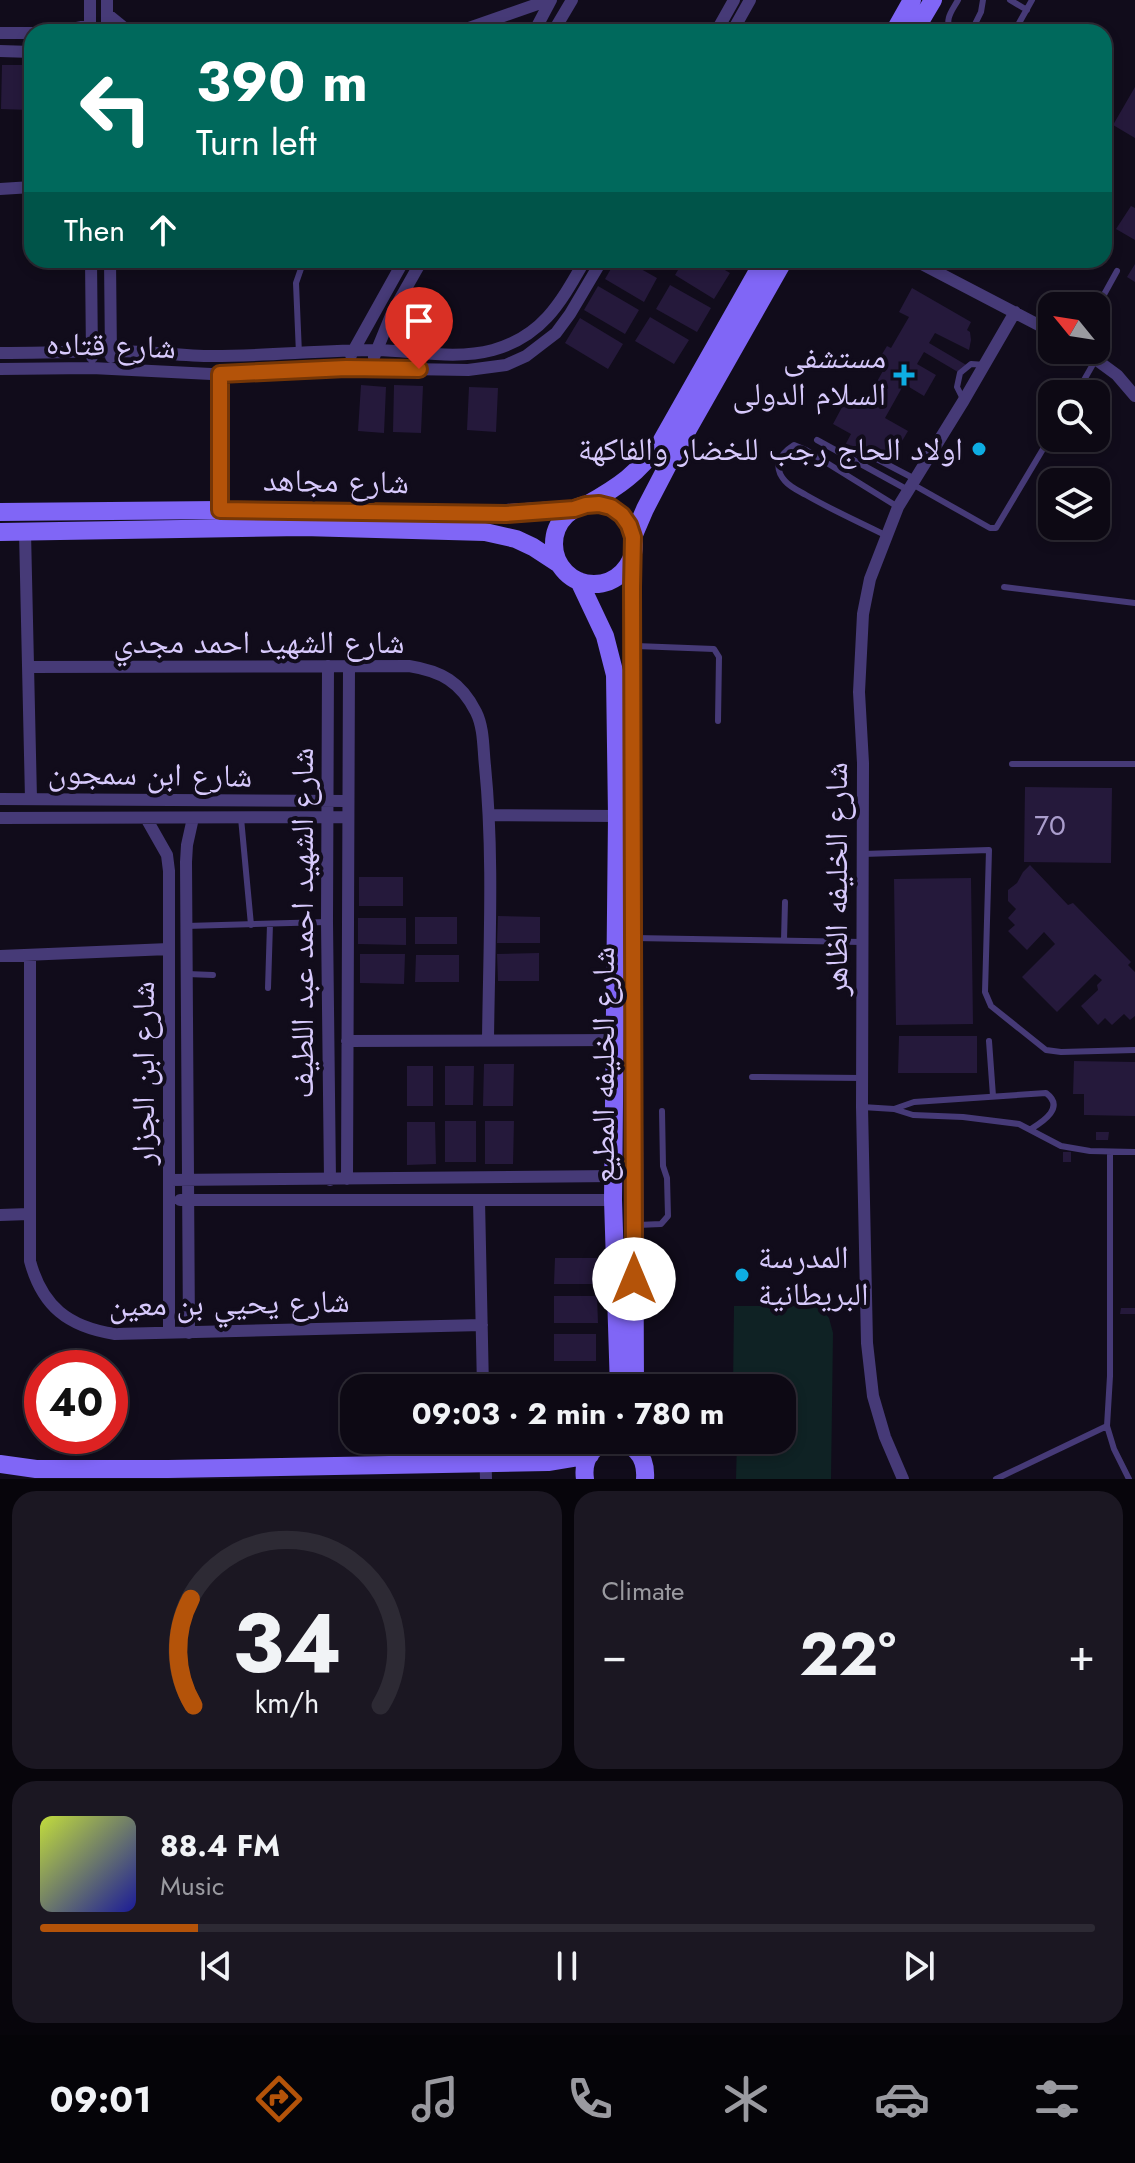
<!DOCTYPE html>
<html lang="en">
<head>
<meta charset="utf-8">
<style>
	body { margin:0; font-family:Jost,"Noto Naskh Arabic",sans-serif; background:#1b1722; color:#f1f3f6; height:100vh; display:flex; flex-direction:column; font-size:30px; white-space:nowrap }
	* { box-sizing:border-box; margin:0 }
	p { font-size:26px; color:#9a9aa0 }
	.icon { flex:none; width:44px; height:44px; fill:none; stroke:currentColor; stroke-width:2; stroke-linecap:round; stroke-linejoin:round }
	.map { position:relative; height:1479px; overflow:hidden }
	.drawer { display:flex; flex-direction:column; gap:12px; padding:12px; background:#07050b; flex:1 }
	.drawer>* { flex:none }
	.hud { position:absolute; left:24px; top:24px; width:1088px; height:244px; border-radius:24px; box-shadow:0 4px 12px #0003,0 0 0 2px #2d2a34; background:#00695c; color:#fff; overflow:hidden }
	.needle { width:52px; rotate:300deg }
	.controls { position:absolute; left:1038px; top:292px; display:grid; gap:16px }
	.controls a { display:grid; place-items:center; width:72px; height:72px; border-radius:16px; background:#0d0914; box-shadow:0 4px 12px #0003,0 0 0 2px #2d2a34; font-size:40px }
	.speed { position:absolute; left:24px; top:1350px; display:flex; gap:16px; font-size:40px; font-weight:700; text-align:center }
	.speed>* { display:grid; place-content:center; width:104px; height:104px; border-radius:50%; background:#0d0914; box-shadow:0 4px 12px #0003,0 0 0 2px #2d2a34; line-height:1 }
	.speed .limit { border:12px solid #d22; background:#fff; color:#111 }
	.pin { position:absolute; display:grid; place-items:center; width:68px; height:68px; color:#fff; margin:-82px -34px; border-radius:50% 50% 50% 0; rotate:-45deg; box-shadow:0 0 8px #0007 }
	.pin .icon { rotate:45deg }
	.me { position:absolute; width:88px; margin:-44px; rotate:0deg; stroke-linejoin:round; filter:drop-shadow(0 0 6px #0008) }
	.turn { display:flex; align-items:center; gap:28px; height:168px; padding:0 40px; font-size:36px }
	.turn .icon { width:104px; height:104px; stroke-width:2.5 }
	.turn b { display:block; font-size:56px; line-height:68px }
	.then { display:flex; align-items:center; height:76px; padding:0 40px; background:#0003; gap:16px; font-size:30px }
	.big { font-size:60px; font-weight:700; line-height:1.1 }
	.drawer .card { flex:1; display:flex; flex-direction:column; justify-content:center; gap:12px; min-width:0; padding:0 28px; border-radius:24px; background:#1b1722 }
	.drawer .dial { align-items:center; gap:0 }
	.dial svg { height:208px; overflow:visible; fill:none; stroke:#2d2a34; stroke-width:7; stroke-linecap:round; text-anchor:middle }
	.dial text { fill:#f1f3f6; stroke:none }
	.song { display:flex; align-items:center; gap:24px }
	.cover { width:96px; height:96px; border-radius:12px; background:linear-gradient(135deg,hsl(70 70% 55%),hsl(240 70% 35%)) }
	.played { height:8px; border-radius:4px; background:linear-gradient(90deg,#b45309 15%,#2d2a34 15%) }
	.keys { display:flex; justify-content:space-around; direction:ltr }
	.heat { display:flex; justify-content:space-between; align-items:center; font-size:44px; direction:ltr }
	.drawer .tiles { flex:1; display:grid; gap:12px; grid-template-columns:1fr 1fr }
	.card:last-child { grid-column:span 2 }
	.trip { position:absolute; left:340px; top:1374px; width:456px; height:80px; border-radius:24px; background:#0d0914; box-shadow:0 4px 12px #0003,0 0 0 2px #2d2a34; font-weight:700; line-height:80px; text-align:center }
	.tabs { display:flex; height:128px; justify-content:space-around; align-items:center; background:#050408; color:#9a9aa0 }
	.tabs .icon { width:56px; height:56px }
	.tabs .active { color:#b45309 }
	.tabs b { font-size:36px; color:#f1f3f6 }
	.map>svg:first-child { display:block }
</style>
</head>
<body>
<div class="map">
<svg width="1135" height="1479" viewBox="0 0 1135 1479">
	<rect width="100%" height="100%" fill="#110c1b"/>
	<path fill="#0f2224" d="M 734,1306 L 818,1306 L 829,1318 L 833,1333 L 831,1479 L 736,1479 L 737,1440 L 782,1440 L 782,1388 L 733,1388 Z"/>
	<path fill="#25193b" d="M 2,65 L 31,65 L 30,110 L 1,109 Z
		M 1135,87 L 1135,138 L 1113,125 Z
		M 1131,206 L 1135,208 L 1135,240 L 1116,229 Z
		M 616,260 L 625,260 L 657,278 L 644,302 L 605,279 Z
		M 684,260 L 708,260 L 730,273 L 714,299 L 675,275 Z
		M 1135,264 L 1135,282 L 1127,277 Z
		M 670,285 L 711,308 L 697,332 L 656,309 Z
		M 598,286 L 639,310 L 625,334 L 584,310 Z
		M 912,288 L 971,322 L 967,330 L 970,332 L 971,340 L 969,350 L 935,333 L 929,343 L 968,366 L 963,375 L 924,352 L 917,364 L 936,375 L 924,396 L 904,384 L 885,418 L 908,431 L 892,458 L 874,447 L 866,462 L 843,449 L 851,434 L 833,424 L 848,396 L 864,405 L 884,369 L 876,364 L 887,346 L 891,348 L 909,317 L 899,312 Z
		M 650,317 L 689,340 L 674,364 L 635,341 Z
		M 580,318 L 623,344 L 608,369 L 565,343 Z
		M 361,385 L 386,387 L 384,433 L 358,431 Z
		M 394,385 L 423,386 L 421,433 L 393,432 Z
		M 469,387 L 498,388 L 496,432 L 467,430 Z
		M 1025,787 L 1112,788 L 1111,863 L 1024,862 Z
		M 1030,865 L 1068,905 L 1073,903 L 1131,962 L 1128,965 L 1135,972 L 1135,1016 L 1130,1020 L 1124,1014 L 1112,1025 L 1105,1018 L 1098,1025 L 1081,1006 L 1098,990 L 1097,985 L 1102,980 L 1095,974 L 1057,1012 L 1022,977 L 1055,944 L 1044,932 L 1027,950 L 1008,931 L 1015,925 L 1008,918 L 1016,909 L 1008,901 L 1008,890 L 1017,883 L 1023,872 Z
		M 359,877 L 403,877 L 403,906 L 359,906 Z
		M 971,878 L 973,1024 L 896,1025 L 894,879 Z
		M 498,916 L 540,917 L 540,943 L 497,943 Z
		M 415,917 L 457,917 L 457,944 L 415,944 Z
		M 358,918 L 406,918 L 406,945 L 358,944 Z
		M 539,953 L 539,981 L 498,981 L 497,954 Z
		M 360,954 L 405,954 L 404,984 L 360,983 Z
		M 416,955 L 459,955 L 459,982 L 415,982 Z
		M 899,1036 L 977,1036 L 977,1073 L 898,1073 Z
		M 1074,1061 L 1135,1062 L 1135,1116 L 1084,1115 L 1084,1094 L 1073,1094 Z
		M 484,1064 L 514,1064 L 513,1106 L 483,1106 Z
		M 407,1066 L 433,1066 L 433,1106 L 407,1106 Z
		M 445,1066 L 474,1066 L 473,1105 L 445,1105 Z
		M 445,1121 L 476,1121 L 476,1162 L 445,1162 Z
		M 485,1121 L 514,1121 L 513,1164 L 485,1164 Z
		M 407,1122 L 435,1122 L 436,1164 L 407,1165 Z
		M 1096,1132 L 1109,1132 L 1108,1140 L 1096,1140 Z
		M 1063,1152 L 1071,1152 L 1071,1162 L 1063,1162 Z
		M 555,1258 L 597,1258 L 597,1284 L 554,1284 Z
		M 554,1296 L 597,1296 L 598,1323 L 554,1323 Z
		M 1121,1308 L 1135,1308 L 1135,1314 L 1120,1314 Z
		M 554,1334 L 596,1334 L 596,1361 L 554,1361 Z"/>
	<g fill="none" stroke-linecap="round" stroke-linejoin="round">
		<path stroke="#463a77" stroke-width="6" d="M 1010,0 L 1027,10
			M 951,32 C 944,19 952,11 958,0
			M 971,32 L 981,12 L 983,0
			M 1014,32 L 1032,0
			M 1096,309 L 1117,271
			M 299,354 L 296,283 L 304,260
			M 1076,394 L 1096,359
			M 963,399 L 957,387 L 960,373 L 971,364 L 985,365
			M 817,440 L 908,490
			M 871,456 L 915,479
			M 912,484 L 990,528 L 996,528 L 1052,434
			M 885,535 C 859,522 832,510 806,495 C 799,491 790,487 785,481 C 772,466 780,454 794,445 L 806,450 L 898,507
			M 1004,587 L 1135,603
			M 636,646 L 714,649 L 719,657 L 718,721
			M 1012,764 L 1135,764
			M 241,818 L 251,925
			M 863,854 L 989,850 L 985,992 L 991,1006 L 1046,1050 L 1061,1052 L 1135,1050
			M 186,926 L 327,922
			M 634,938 L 862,942
			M 784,940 L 785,902
			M 187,974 L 213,975
			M 268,988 L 270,924
			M 989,1041 L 993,1096
			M 752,1077 L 863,1078
			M 862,1107 L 894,1109 L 913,1115 L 963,1117 L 1019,1124 L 1061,1146 L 1090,1151 L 1135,1152
			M 894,1109 L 914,1102 L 1046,1093 C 1065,1107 1044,1121 1031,1129
			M 1110,1152 L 1110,1376 L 1107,1426 L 1114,1449 L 1129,1479
			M 638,1225 L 661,1224 L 668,1216 L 667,1178 L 663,1166 L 662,1111
			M 996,1479 L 1107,1426"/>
		<path stroke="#463a77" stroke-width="12" d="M 90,0 L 90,32
			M 107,0 L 107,32
			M 107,14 L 123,27 L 137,32
			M 57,32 L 90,25
			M 291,32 L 397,32
			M 450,32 L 469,28 L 549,0
			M 534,32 L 551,0
			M 553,32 L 572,0
			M 716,32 L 734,0
			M 732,32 L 750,0
			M 0,33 L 32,33
			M 0,51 L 32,52
			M 0,189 L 32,187
			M 91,260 L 92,357
			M 110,260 L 111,357
			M 914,260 L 1052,332
			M 1083,350 L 1117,375 L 1135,396
			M 0,353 C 37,353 73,352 110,351 C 144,350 178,356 213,356 C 268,356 322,350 377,350 C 415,351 456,360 493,350 C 543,336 561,302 585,260
			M 351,355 L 404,260
			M 374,357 L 392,313 L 422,260
			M 0,369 L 92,368 L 211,374 L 346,368 L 468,370 L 506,365 L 526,356 L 556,333 L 570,314 L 602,260
			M 220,516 L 220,374
			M 25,532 L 31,799
			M 328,666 L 327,922 L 330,1180
			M 29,667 L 409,666 C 441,671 461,682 476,712 C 484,728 483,748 485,766 C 494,856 489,949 488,1040
			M 0,799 L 348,801
			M 489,815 L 617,816
			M 0,818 L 348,817
			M 146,818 L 167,855 L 169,871 L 169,1333
			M 30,955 L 30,1261 C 42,1306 68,1327 115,1334 L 482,1325
			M 0,956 L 169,949
			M 347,1041 L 616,1040
			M 347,1179 L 349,666
			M 169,1180 L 615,1176
			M 180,1200 L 613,1200
			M 479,1200 L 483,1388
			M 0,1215 L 29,1214
			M 189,1333 L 186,862 L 187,845 L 193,818
			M 485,1440 L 486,1479
			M 903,1479 L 885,1437 L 873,1396 L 867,1343 L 862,1107 L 863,763 L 859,692 L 863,614 L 870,579 L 898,507 L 964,400 L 1015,312"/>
		<path stroke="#8066f6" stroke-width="18" d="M 894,32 L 912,0
			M 914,32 L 933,0
			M554 544a40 40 0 1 1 80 0a40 40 0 1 1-80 0Z
			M 586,505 C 620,486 637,474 661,442 L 764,260
			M 0,512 L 220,510 L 491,514 L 574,509
			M 0,532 L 303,527 L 485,532 L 516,539 L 533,547 L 559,564
			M 633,537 L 645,509 L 671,459 L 784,260
			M 633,550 L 632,587 L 635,1388
			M 579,581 L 605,636 L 615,675 L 617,816 L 613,1200 L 619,1388
			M 0,1464 L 36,1469 L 168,1469 L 548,1462 L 590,1455
			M 585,1479 C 578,1431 649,1428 645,1479"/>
	</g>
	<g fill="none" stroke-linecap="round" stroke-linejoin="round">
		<defs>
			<path id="route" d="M 419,369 L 346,368 L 220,374 L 220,510 L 506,514 L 574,509 L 586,505 L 599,504 L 611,507 L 622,515 L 629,525 L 633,537 L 632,587 L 634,1279"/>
		</defs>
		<use href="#route" stroke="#753606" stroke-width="20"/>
		<use href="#route" stroke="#b45309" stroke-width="14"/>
	</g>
	<g fill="#0eade3" stroke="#110c1b" stroke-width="3">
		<path d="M900 363h8v8h8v8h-8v8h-8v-8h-8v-8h8z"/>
		<circle cx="979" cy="449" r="8"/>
		<circle cx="742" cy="1275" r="8"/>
	</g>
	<g text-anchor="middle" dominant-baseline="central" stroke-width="8" stroke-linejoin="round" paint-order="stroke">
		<g font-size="28" fill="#aa9dcc">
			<text x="1050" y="825">70</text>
		</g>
		<g font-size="32" fill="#d7c9fc" stroke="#110c1b">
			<text transform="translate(111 345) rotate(2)">شارع قتاده</text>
			<text transform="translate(336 481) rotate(1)">شارع مجاهد</text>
			<text x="259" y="642">شارع الشهيد احمد مجدي</text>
			<text transform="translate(150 774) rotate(1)">شارع ابن سمجون</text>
			<text transform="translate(836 879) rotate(-90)">شارع الخليفه الظاهر</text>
			<text transform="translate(302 923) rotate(-90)">شارع الشهيد احمد عبد اللطيف</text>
			<text transform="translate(603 1065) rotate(-90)">شارع الخليفه المطيع</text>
			<text transform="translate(143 1073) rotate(-90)">شارع ابن الجزار</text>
			<text transform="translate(229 1303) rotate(-1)">شارع يحيي بن معين</text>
		</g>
		<g font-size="32" fill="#d7c9fc" stroke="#110c1b" text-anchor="end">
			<text x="886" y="357">مستشفى<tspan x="886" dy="37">السلام الدولى</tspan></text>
			<text x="963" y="449">اولاد الحاج رجب للخضار والفاكهة</text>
			<text x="758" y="1257" text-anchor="start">المدرسة<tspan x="758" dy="37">البريطانية</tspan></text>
		</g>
	</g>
</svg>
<div class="controls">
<a><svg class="needle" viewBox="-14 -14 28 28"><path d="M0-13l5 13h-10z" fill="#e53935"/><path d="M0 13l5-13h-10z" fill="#9a9aa0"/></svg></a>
<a><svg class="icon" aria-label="search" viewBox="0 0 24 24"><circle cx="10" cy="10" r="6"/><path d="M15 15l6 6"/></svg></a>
<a><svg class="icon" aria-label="layers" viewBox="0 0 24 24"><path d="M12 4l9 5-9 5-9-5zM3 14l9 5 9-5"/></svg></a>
</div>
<div class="speed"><div class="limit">40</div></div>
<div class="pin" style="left:419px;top:369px;background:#d93025"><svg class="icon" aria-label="arrive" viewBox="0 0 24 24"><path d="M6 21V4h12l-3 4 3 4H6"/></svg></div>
<svg class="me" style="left:634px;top:1279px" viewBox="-20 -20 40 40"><circle r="19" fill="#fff"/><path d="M0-13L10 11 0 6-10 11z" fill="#b45309"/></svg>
<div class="trip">09:03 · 2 min · 780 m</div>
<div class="hud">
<div class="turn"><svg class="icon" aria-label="left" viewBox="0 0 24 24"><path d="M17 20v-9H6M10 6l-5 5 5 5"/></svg><div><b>390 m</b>Turn left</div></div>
<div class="then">Then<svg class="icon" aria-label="ahead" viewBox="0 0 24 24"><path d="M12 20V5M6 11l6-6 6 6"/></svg></div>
</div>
</div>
<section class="drawer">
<div class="tiles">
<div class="card dial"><svg viewBox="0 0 100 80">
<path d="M14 69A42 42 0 1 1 86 69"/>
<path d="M14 69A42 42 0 0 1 13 28" stroke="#b45309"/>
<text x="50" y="56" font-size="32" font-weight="700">34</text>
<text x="50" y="72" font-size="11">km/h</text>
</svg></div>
<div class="card"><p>Climate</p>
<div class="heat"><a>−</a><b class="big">22°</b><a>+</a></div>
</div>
<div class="card">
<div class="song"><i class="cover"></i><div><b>88.4 FM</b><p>Music</p></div></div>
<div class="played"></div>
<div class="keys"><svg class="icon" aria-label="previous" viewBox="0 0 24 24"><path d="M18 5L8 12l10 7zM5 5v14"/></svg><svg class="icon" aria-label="pause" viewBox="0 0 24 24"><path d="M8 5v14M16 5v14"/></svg><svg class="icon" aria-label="next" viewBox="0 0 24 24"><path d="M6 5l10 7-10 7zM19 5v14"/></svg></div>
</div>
</div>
</section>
<nav class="tabs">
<b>09:01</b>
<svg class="icon active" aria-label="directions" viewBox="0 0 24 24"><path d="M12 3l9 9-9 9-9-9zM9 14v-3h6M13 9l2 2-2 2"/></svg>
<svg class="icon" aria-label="music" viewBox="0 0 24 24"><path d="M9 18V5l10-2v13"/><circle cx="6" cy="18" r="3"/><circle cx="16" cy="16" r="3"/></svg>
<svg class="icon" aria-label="phone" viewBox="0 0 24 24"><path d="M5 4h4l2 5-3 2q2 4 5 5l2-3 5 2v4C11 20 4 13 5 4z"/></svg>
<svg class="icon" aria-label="climate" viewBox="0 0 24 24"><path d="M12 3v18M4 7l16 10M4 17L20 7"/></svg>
<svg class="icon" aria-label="car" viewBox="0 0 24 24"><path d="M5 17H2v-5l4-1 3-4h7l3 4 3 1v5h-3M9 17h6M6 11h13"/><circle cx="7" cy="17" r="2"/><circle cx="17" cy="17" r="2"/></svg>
<svg class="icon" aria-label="filters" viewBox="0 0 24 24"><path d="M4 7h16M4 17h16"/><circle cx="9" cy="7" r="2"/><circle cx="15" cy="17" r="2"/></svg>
</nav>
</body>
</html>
